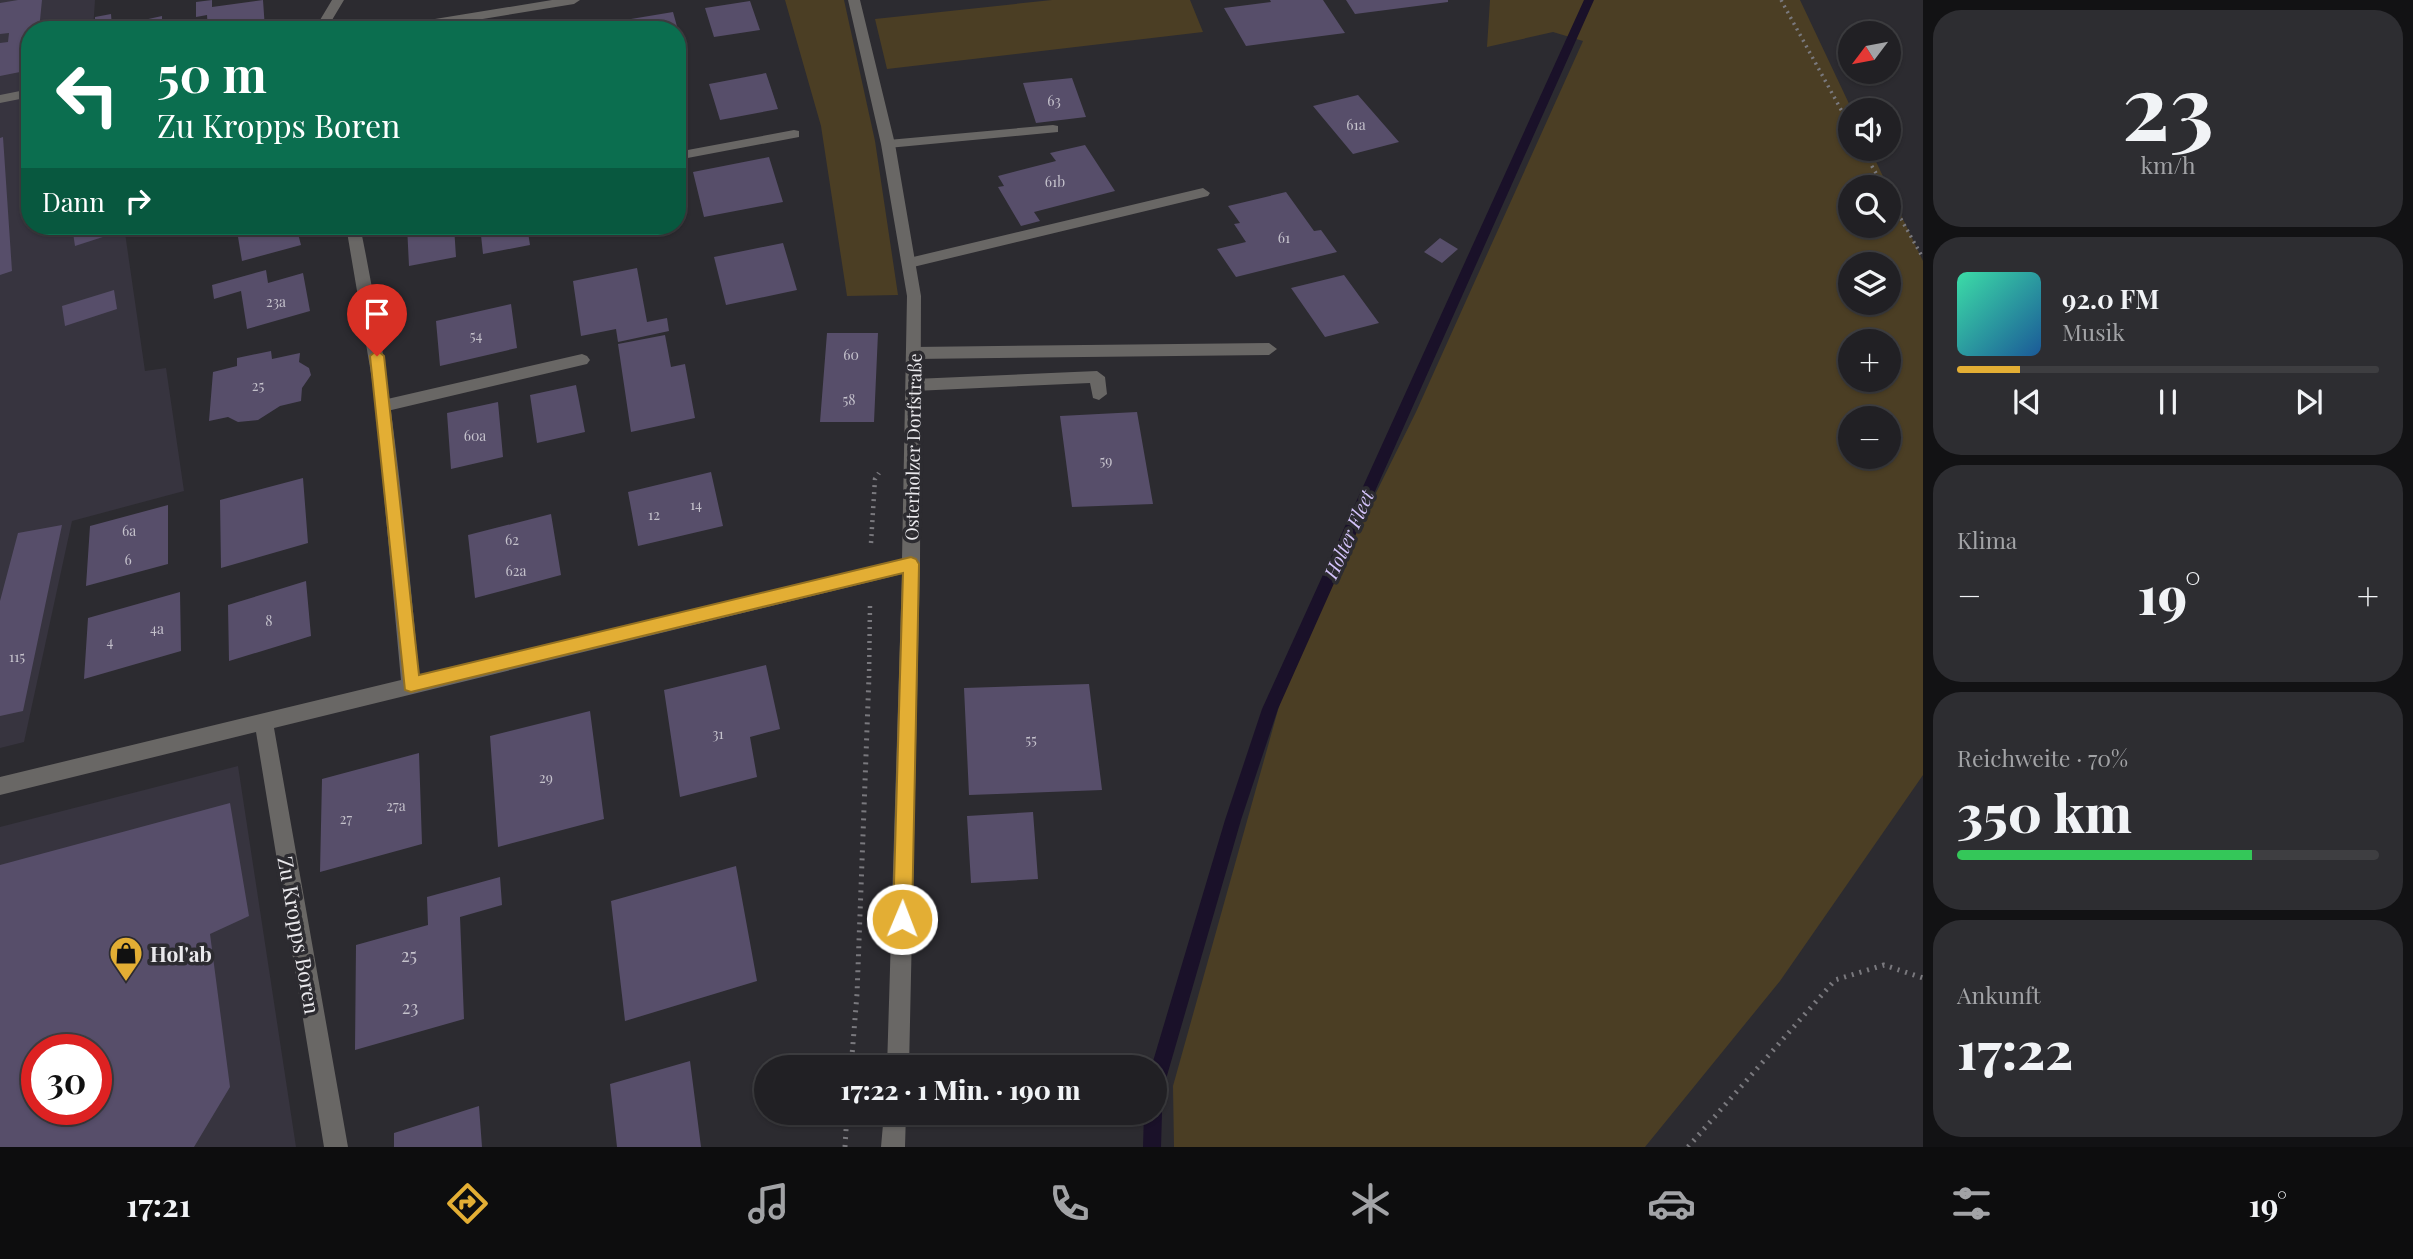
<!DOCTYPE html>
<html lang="de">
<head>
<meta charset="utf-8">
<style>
	body { margin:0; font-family:"Playfair Display",serif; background:#2d2d31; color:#f1f3f6; height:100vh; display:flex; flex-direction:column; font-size:26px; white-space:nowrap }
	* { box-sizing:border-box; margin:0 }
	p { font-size:23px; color:#a2a3a6 }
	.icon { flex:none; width:38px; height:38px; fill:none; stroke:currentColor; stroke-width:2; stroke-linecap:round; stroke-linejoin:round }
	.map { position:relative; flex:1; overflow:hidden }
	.panel { display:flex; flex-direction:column; gap:10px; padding:10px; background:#121214; width:490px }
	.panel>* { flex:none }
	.banner { position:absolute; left:21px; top:21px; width:665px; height:214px; border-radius:28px; box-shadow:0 2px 5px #0004,0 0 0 2px #3e3e41; background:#0b6e4f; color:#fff; overflow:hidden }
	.needle { width:46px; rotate:238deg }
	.controls { position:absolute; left:1838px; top:21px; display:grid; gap:14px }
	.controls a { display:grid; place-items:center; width:63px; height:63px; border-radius:50%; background:#212024; box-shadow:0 2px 5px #0004,0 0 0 2px #3e3e41; font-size:35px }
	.speed { position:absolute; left:21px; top:1034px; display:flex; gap:14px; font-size:35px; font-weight:700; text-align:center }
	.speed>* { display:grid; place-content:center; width:91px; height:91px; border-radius:50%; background:#212024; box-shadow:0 2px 5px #0004,0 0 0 2px #3e3e41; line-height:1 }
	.speed .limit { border:10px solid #d22; background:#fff; color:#111 }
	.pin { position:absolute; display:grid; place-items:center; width:60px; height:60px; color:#fff; margin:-72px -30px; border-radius:50% 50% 50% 0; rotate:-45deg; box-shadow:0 0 7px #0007 }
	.pin .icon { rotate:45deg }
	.me { position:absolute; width:77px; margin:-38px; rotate:1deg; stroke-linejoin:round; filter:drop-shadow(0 0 5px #0008) }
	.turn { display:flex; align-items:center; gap:24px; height:147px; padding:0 21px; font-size:32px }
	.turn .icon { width:91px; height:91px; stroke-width:2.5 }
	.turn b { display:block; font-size:49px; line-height:60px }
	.then { display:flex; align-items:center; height:66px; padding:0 21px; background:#0003; gap:14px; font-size:26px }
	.big { font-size:52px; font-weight:800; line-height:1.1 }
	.panel .card { flex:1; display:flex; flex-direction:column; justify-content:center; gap:10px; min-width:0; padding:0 24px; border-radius:28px; background:#2d2d31 }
	.panel .dial { align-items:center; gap:0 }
	.dial b { font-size:91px; line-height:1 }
	.song { display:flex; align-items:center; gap:21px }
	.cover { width:84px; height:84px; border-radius:10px; background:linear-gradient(135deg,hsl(160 70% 55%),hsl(210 70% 35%)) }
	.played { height:7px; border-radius:4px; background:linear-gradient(90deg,#e3ae34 15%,#3e3e41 15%) }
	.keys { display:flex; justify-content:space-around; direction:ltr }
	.heat { display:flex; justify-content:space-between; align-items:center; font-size:38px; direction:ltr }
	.charge { height:10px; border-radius:5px; background:linear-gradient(90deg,#34c759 70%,#3e3e41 0) }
	.trip { position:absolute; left:754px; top:1055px; width:413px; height:70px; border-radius:35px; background:#212024; box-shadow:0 2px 5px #0004,0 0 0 2px #3e3e41; font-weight:800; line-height:70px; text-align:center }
	.menu { display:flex; height:112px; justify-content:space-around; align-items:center; background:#0d0d0e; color:#a2a3a6 }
	.menu .icon { width:49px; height:49px }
	.menu .selected { color:#e3ae34 }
	.menu b { font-size:32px; color:#f1f3f6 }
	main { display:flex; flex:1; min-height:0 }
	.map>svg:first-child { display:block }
</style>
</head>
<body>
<main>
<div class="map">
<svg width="1923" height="1147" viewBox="0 0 1923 1147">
	<rect width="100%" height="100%" fill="#2c2b30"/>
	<path fill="#37343f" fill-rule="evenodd" d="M 0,0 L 95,0 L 93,30 L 30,30 L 30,226 L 124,226 L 145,371 L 166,368 L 184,491 L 72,521 L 24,742 L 0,748 Z
		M 238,766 L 296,1147 L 0,1147 L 0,827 ZM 37,1050 L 96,1050 L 96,1110 L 37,1110 Z"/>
	<path fill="#4b3e24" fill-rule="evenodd" d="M 785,0 L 844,0 L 875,141 L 898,295 L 847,296 L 821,126 Z
		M 1052,0 L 1190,0 L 1203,32 L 887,69 L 875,19 Z
		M 1490,0 L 1800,0 L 1852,110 L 1850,110 L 1850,149 L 1870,149 L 1888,187 L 1850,187 L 1850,226 L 1888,226 L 1888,188 L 1923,261 L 1923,775 L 1780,981 L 1645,1147 L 1174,1147 L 1173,1086 L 1290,667 L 1416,412 L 1583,41 L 1553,32 L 1487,47 ZM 1888,264 L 1888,303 L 1850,303 L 1850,264 ZM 1888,341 L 1888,380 L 1850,380 L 1850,341 ZM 1888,418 L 1888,457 L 1850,457 L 1850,418 Z"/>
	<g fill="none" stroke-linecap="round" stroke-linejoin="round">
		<path fill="#1a1129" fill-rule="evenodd" d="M 1584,0 L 1594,0 L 1278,709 L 1241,820 L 1164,1086 L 1161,1092 L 1155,1095 L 1155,1068 L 1151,1068 L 1225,820 L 1262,709 Z
			M 1155,1105 L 1159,1107 L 1162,1113 L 1161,1147 L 1143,1147 L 1144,1113 L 1155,1113 Z"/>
	</g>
	<path fill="#574e6a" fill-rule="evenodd" d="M 18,0 L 42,0 L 39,30 L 30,30 L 30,70 L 0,76 L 0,43 L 8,42 L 9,33 L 0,34 L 0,3 Z
		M 212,0 L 212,7 L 263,0 L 265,29 L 208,30 L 207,15 L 196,17 L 196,2 Z
		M 1270,0 L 1323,0 L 1345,33 L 1246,46 L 1224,8 L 1271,2 Z
		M 1346,0 L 1448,0 L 1448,2 L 1355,14 Z
		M 750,1 L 760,30 L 714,37 L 705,8 Z
		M 673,12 L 678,30 L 603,30 L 601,24 Z
		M 111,14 L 112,27 L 162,16 L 162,30 L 95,30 L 95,17 Z
		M 766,73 L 778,109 L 720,120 L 709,84 Z
		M 1072,78 L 1086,117 L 1036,123 L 1023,83 Z
		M 1358,95 L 1399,142 L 1353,154 L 1313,106 Z
		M 677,99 L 686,128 L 677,129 Z
		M 3,137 L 12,271 L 0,275 L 0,138 Z
		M 1085,145 L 1115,191 L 1034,212 L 1040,221 L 1021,226 L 998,187 L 1004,186 L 998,176 L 1056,161 L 1050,153 Z
		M 769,157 L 783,202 L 704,217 L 693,172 Z
		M 1286,192 L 1314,231 L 1321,230 L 1337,252 L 1236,277 L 1217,249 L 1246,242 L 1234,224 L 1240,223 L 1228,206 Z
		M 72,226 L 126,226 L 109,232 L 109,235 L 75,246 Z
		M 218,226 L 296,226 L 301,245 L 242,261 L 237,231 L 219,236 Z
		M 407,226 L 454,226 L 456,257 L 409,266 Z
		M 480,226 L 527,226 L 530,245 L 483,254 Z
		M 1440,238 L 1458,249 L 1442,263 L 1424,252 Z
		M 783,243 L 797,290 L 726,305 L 714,257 Z
		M 637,268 L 647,322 L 667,318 L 669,331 L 618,342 L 616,329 L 581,336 L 573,281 Z
		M 266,270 L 268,283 L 303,273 L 310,311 L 247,329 L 241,291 L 214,299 L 212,285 Z
		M 1344,275 L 1379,323 L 1325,337 L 1291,288 Z
		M 114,290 L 117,309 L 65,326 L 62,306 Z
		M 511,304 L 517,348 L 440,366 L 436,321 Z
		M 827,333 L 878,333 L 874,422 L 820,422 Z
		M 665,335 L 671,367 L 685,364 L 695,418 L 631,432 L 618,344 Z
		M 271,351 L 272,359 L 300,353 L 299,362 L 309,368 L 311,375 L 302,388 L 301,401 L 280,406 L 258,420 L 238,422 L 228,417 L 209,421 L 213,372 L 237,366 L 237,358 Z
		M 576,385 L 585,432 L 537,443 L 530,395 Z
		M 498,402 L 503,457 L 451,469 L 447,413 Z
		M 1137,412 L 1153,504 L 1072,507 L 1060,416 Z
		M 711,472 L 723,526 L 638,546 L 628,492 Z
		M 303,478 L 308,543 L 221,568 L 220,500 Z
		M 168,505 L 168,564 L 86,586 L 90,526 Z
		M 551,514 L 561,575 L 475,598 L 468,535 Z
		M 62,525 L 23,711 L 0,716 L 0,601 L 18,533 Z
		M 306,581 L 311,636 L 229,661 L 228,605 Z
		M 180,592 L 181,651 L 84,679 L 88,618 Z
		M 766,665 L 780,729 L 750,737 L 757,777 L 680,797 L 664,690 Z
		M 1089,684 L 1102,790 L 969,795 L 964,688 Z
		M 590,711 L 604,819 L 498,847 L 490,736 Z
		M 419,753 L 422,844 L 320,872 L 322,779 Z
		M 230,803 L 249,916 L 210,934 L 230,1087 L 194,1147 L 0,1147 L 0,865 ZM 37,1050 L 96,1050 L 96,1110 L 37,1110 Z
		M 1033,812 L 1038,879 L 971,883 L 967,816 Z
		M 736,866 L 757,981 L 625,1021 L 611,901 Z
		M 500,877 L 502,905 L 460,917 L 464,1019 L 355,1050 L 356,945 L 428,925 L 427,897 Z
		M 690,1061 L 701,1147 L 617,1147 L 610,1084 Z
		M 479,1106 L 482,1147 L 394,1147 L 394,1133 Z"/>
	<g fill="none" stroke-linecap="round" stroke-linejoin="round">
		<path stroke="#7a797e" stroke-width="3.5" stroke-dasharray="2 4.5" stroke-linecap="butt" d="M 1781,0 L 1850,126
			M 1862,149 L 1884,187
			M 1888,196 L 1923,258"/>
		<path stroke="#7a797e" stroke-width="4.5" stroke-dasharray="2 5" stroke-linecap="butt" d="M 871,543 L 875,479 L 879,473
			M 869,678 L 870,605"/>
		<path stroke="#7a797e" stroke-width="5" stroke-dasharray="2 6" stroke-linecap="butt" d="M 851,1068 L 857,994 L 869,676
			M 845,1147 L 847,1113
			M 1688,1147 L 1835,980 L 1884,965 L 1923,978"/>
		<path fill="#696765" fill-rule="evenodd" d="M 30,89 L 30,97 L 0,103 L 0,95 Z
			M 1053,125 L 1058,126 L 1058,132 L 888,148 L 881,144 L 888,140 Z
			M 794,130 L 799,131 L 799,137 L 677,160 L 677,152 Z
			M 1203,188 L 1210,193 L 1208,196 L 909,268 L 902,263 L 909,258 Z
			M 1269,343 L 1277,349 L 1269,355 L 914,359 L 906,353 L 914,347 Z
			M 582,354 L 587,356 L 590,360 L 587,364 L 383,412 L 375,406 L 383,400 Z
			M 1097,371 L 1105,377 L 1107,394 L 1099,400 L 1093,398 L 1090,383 L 914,391 L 906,385 L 914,379 Z"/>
		<path fill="#696765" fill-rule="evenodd" d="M 332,0 L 344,0 L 326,30 L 314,30 Z
			M 552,0 L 580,0 L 574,4 L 416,30 L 386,30 L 392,26 Z
			M 848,0 L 860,0 L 895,144 L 921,296 L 920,564 L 909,1068 L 887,1068 L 902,574 L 274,728 L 348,1147 L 324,1147 L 256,732 L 0,795 L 0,777 L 401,680 L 375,397 L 346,226 L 360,226 C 391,374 405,524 419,675 L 902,559 L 907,296 L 881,144 Z
			M 884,1113 L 906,1113 L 905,1147 L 881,1147 Z"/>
	</g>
	<path fill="#e3ae34" stroke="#947122" stroke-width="2" d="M 377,350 L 384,356 L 419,675 L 911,557 L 916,559 L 919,564 L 912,919 L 909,926 L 902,929 L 896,926 L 893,919 L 903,573 L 411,692 L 405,690 L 370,356 Z"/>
	<defs>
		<symbol id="shop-pin" viewBox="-11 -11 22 30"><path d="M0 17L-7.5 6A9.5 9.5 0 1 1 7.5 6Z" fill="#e3ae34" stroke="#2c2b30"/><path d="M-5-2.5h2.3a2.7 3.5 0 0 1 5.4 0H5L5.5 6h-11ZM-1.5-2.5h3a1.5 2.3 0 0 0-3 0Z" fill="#111"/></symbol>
	</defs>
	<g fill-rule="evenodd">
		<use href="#shop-pin" x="107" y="934" width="38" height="52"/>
	</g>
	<g text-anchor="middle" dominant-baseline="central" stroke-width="7" stroke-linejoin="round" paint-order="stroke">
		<g font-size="14" fill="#c5c2cc">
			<text x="1054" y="100">63</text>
			<text x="1356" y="124">61a</text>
			<text x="1055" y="181">61b</text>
			<text x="1284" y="237">61</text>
			<text x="276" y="301">23a</text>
			<text x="476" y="335">54</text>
			<text x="851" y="354">60</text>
			<text x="258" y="385">25</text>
			<text x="849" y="399">58</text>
			<text x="475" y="435">60a</text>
			<text x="1106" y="460">59</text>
			<text x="696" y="504">14</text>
			<text x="654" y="514">12</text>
			<text x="129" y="530">6a</text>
			<text x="512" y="539">62</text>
			<text x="128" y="559">6</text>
			<text x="516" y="570">62a</text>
			<text x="269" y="620">8</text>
			<text x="157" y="628">4a</text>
			<text x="110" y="641">4</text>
			<text x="17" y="656">115</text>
			<text x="718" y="733">31</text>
			<text x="1031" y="739">55</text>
			<text x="546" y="777">29</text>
			<text x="396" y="805">27a</text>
			<text x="346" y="818">27</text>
		</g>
		<g font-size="18" fill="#eae9ed" stroke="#2c2b30">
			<text transform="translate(913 447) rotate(-89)">Osterholzer Dorfstraße</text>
		</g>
		<g font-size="18" fill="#c5c2cc">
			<text x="409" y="955">25</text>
			<text x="410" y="1007">23</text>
		</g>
		<g font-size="19" font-style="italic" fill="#d4c3fa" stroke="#2c2b30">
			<text transform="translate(1348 534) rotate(-66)">Holter Fleet</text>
		</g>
		<g font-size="21" fill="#eae9ed" stroke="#2c2b30">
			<text transform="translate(300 935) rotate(80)">Zu Kropps Boren</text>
		</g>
		<g font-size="21" font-weight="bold" fill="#eae9ed" stroke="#2c2b30" text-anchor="start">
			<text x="150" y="953">Hol'ab</text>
		</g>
	</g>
</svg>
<div class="controls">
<a><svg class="needle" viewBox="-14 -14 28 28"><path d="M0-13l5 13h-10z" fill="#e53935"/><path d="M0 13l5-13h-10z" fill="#a2a3a6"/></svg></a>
<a><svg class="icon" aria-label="sound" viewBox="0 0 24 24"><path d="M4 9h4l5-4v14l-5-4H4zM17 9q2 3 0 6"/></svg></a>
<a><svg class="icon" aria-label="search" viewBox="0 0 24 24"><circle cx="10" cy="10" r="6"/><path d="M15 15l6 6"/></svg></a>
<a><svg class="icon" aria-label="layers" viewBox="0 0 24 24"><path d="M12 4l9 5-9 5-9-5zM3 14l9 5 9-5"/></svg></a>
<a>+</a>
<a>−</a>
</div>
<div class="speed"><div class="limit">30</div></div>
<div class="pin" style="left:377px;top:356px;background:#d93025"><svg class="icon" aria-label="arrive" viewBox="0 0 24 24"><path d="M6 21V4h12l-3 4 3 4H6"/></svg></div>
<svg class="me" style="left:902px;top:919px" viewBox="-20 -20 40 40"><circle r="17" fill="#e3ae34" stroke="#fff" stroke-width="3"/><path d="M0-11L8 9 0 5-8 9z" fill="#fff"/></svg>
<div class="trip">17:22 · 1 Min. · 190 m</div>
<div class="banner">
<div class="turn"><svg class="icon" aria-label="left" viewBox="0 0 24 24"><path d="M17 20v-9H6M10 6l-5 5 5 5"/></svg><div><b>50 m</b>Zu Kropps Boren</div></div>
<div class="then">Dann<svg class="icon" aria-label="right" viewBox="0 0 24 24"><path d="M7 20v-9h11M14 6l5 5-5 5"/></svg></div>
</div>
</div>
<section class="panel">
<div class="card dial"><b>23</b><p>km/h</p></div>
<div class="card">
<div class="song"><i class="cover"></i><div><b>92.0 FM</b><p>Musik</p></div></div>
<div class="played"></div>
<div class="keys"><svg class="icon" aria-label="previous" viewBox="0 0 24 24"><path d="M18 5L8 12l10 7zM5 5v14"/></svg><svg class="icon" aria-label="pause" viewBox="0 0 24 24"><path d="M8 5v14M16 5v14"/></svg><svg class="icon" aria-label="next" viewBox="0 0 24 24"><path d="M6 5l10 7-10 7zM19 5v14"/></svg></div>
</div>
<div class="card"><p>Klima</p>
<div class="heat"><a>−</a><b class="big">19°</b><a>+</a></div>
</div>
<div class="card"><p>Reichweite · 70%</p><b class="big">350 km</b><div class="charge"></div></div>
<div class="card"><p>Ankunft</p><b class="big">17:22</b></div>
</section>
</main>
<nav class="menu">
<b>17:21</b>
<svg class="icon selected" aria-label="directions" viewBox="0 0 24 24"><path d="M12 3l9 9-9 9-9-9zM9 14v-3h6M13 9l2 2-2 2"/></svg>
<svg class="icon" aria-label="music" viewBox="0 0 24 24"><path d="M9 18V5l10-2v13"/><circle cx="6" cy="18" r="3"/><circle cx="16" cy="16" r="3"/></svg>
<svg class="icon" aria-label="phone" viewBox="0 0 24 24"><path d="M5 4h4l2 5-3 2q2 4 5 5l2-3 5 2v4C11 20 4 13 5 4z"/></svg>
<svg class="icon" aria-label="climate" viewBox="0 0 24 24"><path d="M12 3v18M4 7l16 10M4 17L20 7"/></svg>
<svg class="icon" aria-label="car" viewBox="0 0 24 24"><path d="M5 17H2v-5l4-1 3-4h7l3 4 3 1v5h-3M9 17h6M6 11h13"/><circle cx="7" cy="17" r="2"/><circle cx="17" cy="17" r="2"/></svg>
<svg class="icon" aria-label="filters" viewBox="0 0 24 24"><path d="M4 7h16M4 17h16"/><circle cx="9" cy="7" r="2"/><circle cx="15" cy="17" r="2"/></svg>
<b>19°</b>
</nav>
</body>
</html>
